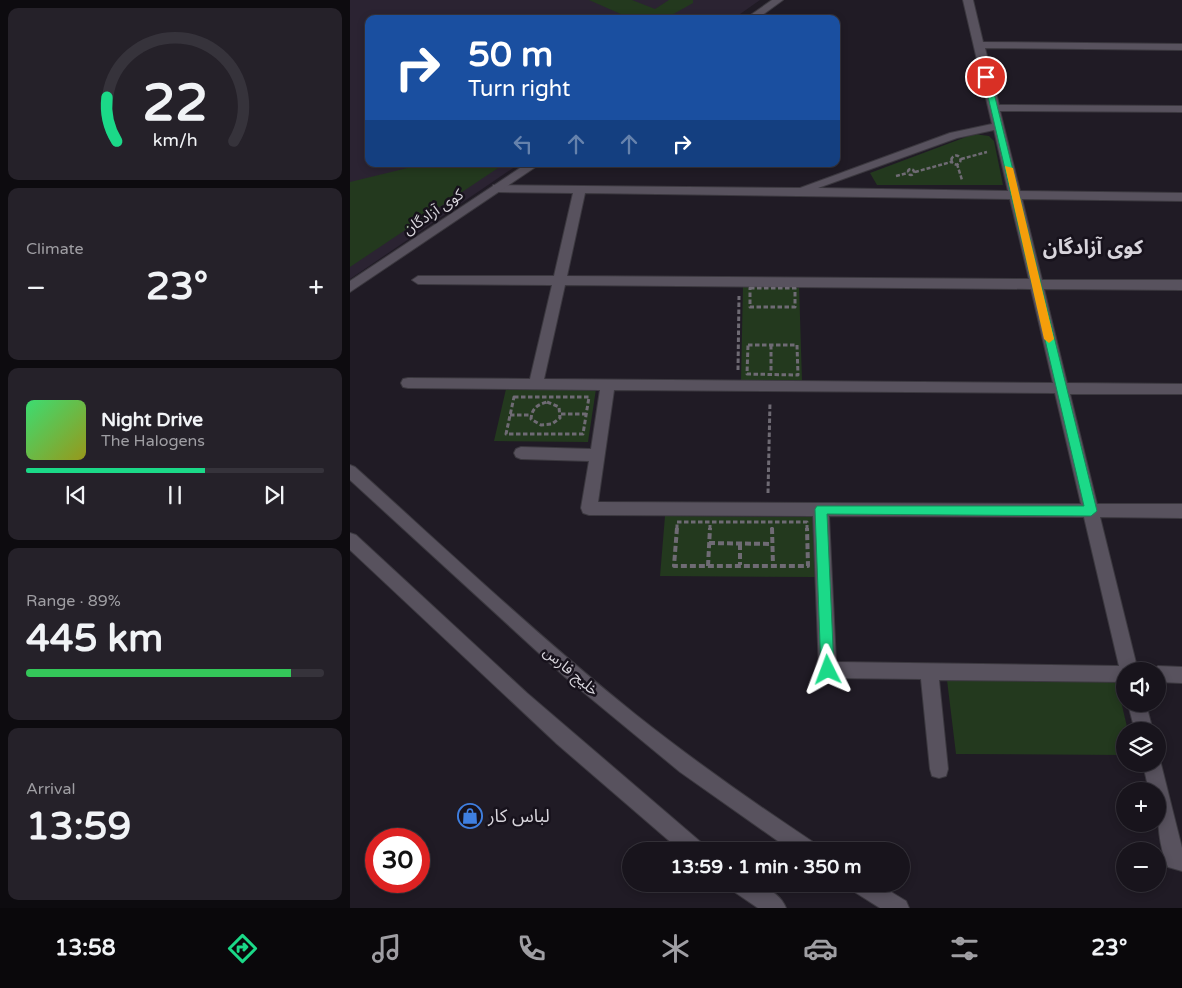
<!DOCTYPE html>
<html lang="en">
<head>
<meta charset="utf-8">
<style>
	body { margin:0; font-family:"Varela Round","Noto Sans Arabic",sans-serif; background:#252129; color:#f1f3f6; height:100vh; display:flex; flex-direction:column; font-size:19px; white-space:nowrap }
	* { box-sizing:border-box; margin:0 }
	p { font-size:16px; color:#9f9ea3 }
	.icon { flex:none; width:28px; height:28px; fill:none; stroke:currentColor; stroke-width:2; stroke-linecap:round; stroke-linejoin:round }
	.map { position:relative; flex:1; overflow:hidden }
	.details { display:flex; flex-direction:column; gap:8px; padding:8px; background:#0d0b0f; width:350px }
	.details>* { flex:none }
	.guide { position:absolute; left:15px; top:15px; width:475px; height:152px; border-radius:10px; box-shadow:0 2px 8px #0003,0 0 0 1px #36333b; background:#1a4fa0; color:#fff; overflow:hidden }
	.buttons { position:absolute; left:766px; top:662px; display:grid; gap:10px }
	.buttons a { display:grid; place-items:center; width:50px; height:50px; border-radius:50%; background:#18141c; box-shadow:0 2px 8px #0003,0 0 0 1px #36333b; font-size:25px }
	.speed { position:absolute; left:15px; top:828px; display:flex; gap:10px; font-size:25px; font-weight:700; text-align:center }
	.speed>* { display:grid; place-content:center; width:65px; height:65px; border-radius:50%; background:#18141c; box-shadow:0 2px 8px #0003,0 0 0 1px #36333b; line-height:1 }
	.speed .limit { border:8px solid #d22; background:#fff; color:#111 }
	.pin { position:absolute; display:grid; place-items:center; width:42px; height:42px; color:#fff; margin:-21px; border:2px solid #fff; border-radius:50%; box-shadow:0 1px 5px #0007 }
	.me { position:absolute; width:55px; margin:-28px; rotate:357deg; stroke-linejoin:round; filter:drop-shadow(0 0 4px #0008) }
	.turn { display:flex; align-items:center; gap:18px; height:105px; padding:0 20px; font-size:22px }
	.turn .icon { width:65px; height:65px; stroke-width:2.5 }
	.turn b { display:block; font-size:35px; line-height:42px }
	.lanes { display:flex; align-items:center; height:48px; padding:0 20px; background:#0003; justify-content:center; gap:25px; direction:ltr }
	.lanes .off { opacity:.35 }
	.big { font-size:38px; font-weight:700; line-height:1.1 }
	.details .widget { flex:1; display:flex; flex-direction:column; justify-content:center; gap:8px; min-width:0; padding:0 18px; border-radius:10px; background:#252129 }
	.details .dial { align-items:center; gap:0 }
	.dial svg { height:130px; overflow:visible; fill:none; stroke:#36333b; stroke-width:7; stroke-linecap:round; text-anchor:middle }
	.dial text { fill:#f1f3f6; stroke:none }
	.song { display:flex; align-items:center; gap:15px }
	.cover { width:60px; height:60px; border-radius:8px; background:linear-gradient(135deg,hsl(140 70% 55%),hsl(60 70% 35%)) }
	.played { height:5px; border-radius:2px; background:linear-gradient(90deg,#1bd988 60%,#36333b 60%) }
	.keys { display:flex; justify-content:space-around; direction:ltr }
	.heat { display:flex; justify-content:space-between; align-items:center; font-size:28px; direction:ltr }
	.charge { height:8px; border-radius:4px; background:linear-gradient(90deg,#34c759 89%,#36333b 0) }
	.trip { position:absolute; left:272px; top:842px; width:288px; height:50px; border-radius:25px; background:#18141c; box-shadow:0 2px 8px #0003,0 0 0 1px #36333b; font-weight:700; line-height:50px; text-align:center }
	.tab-bar { display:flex; height:80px; justify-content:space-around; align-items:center; background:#0a080b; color:#9f9ea3 }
	.tab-bar .icon { width:35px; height:35px }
	.tab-bar .on { color:#1bd988 }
	.tab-bar b { font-size:22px; color:#f1f3f6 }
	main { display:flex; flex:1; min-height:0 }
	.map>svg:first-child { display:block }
</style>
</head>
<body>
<main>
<section class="details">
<div class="widget dial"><svg viewBox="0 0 100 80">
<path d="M14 69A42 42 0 1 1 86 69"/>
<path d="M14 69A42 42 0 0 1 8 42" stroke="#1bd988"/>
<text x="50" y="56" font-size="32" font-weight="700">22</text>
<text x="50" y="72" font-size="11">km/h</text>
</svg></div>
<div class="widget"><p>Climate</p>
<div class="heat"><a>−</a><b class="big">23°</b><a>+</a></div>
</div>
<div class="widget">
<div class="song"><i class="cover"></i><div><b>Night Drive</b><p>The Halogens</p></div></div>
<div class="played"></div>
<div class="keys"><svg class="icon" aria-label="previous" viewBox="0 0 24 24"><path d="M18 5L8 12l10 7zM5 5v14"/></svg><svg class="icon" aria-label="pause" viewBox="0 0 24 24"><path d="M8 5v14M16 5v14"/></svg><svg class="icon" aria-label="next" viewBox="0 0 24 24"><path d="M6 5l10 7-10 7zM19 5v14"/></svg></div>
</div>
<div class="widget"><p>Range · 89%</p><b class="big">445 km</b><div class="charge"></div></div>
<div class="widget"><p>Arrival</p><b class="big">13:59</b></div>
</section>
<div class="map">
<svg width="832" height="908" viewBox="0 0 832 908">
	<rect width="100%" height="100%" fill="#201b25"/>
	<path fill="#2b2332" d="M 0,0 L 410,0 L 383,19 L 19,19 L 19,164 L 169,164 L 0,279 Z"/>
	<path fill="#23391e" d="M 239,0 L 282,0 L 305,9 L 319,0 L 343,0 L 343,3 L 320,16 L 282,19 Z
		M 624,134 L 639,136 L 644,141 L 653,185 L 527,185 L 520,173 Z
		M 74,164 L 154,164 L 0,267 L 0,182 Z
		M 393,285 L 449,285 L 452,381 L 391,381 Z
		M 156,389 L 246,389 L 238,442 L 144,441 Z
		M 315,516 L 464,517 L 466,577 L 310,576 Z
		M 597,680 L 766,680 L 778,731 L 775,731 L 775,755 L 606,754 Z"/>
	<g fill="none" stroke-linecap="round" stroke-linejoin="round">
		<defs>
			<path id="street" d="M 613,0 L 623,0 L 633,42 L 832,44 L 832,50 L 635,48 L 649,105 L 832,106 L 832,112 L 650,111 L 670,191 L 832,193 L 832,201 L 672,199 L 692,280 L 832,280 L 832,290 L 694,289 L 717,383 L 832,384 L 832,394 L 720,394 L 747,504 L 832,504 L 832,518 L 750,517 L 788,671 L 775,671 L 775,682 L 589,680 L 598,769 L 596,776 L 589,778 L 582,776 L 580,769 L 571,679 L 478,678 L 472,676 L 469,670 L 463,516 L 239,515 L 233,513 L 231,508 L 239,461 L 171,459 L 166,457 L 164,453 L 166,449 L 171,447 L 241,449 L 250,390 L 58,388 L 53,387 L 51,383 L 53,379 L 58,378 L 180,379 L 202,285 L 68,284 L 62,280 L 68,276 L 204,276 L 223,193 L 147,192 L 143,191 L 143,185 L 450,188 L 600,133 L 642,124 ZM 644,130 L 658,191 L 468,188 L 607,138 ZM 235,193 L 660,199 L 679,279 L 217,276 ZM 215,285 L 681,289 L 703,383 L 194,379 ZM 264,390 L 705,393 L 731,504 L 248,502 ZM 479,516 L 734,517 L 769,666 L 486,662 Z
				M 808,666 L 832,667 L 832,683 L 808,682 L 808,671 L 800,671 Z
				M 778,704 L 796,704 L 803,731 L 785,731 Z
				M 808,757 L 811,764 L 832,848 L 832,871 L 818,867 C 807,842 808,818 808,791 L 799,791 L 793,764 L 808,764 Z"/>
			<path id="secondary" d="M 422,0 L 433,0 L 407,19 L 395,19 Z
				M 176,164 L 190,164 L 0,292 L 0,281 Z
				M 0,465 L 5,467 C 97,550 188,636 285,714 C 343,760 404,803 466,844 L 469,851 L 442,851 L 330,772 L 215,677 L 0,480 Z
				M 0,533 L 6,535 L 177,693 L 353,844 L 356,851 L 331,851 L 207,744 L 0,550 Z
				M 380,884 C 400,883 427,886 436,908 L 408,908 L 383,891 Z
				M 500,884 L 528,884 L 556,901 L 559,908 L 530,908 L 503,891 Z"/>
		</defs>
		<use href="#street" stroke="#3b383f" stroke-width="2"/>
		<use href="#secondary" stroke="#3b383f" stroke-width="2"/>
		<path stroke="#6f6b74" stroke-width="2.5" stroke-dasharray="4 2" stroke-linecap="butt" d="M601.5 160a4.5 4.5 0 1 1 9 0a4.5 4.5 0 1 1-9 0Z
			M 611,159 L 637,152
			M 607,164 L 612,180
			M558 172a3 3 0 1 1 6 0a3 3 0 1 1-6 0Z
			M 565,172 L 601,162
			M 546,176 L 558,173"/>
		<path stroke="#6f6b74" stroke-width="3" stroke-dasharray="4.5 2.5" stroke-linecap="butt" d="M 400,288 L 445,288 L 445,307 L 400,307 Z
			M 398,345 L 447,345 L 448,375 L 397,374 Z
			M 421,345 L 421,371
			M 388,370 L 389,296
			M 164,397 L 239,397 L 233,434 L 156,434 Z
			M 197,402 L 209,407 L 210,418 L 202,424 L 191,425 L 181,419 C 182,408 187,405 197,402 Z
			M 211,414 L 236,414
			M 160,415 L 181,415
			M 418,493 L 420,402
			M 422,527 L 422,529
			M 327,529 L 327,522 L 457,522 L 457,529
			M 360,529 L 360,525"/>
		<path stroke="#6f6b74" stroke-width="4" stroke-dasharray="6 3" stroke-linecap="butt" d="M 327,528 L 324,566 L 458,566 L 457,528
			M 422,528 L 423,566
			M 359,543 L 422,544
			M 390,544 L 390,565
			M 358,566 L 360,528"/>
		<use href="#street" fill="#58525e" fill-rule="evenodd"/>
		<use href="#secondary" fill="#58525e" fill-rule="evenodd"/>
	</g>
	<path fill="#1bd988" stroke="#128d58" d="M 633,75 L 640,77 L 747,511 L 741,516 L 477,514 L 484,670 L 482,674 L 478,676 L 473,674 L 471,670 L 465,509 L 467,506 L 734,506 Z"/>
	<path fill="#f59e0b" d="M 655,166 L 663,168 L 704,339 L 699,343 L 694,339 Z"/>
	<defs>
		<symbol id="shop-ring" viewBox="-11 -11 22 22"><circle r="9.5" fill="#17121c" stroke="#3f7fe0" stroke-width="1.5"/><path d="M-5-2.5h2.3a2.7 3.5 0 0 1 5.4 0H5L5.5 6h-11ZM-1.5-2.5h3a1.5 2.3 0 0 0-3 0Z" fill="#3f7fe0"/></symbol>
	</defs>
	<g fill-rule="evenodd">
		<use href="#shop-ring" x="106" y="802" width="28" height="28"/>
	</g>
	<g text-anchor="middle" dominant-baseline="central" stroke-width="5" stroke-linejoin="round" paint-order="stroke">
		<g font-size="15" fill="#d8d5dc" stroke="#17121c">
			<text transform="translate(83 212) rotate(-34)">کوی آزادگان</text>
			<text transform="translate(221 671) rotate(40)">خلیج فارس</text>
		</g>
		<g font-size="18" fill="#d8d5dc" stroke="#17121c" text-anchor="start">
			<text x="138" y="816">لباس کار</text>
		</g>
		<g font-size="20" font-weight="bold" fill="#d8d5dc" stroke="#17121c">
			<text x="743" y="248">کوی آزادگان</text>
		</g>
	</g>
</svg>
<div class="buttons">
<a><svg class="icon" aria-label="sound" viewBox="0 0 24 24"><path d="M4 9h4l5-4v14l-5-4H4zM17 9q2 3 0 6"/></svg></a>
<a><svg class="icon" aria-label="layers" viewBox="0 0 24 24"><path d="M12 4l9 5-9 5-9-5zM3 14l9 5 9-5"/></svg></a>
<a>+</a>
<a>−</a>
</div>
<div class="speed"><div class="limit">30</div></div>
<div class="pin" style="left:636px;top:77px;background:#d93025"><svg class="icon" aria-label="arrive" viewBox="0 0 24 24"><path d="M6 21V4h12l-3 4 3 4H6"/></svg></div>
<svg class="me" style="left:478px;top:670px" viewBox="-20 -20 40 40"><path d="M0-17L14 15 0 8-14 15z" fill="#1bd988" stroke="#fff" stroke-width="4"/></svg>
<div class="trip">13:59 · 1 min · 350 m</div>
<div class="guide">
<div class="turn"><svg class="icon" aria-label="right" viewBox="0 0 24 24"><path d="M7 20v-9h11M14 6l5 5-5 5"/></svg><div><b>50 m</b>Turn right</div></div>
<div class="lanes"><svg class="icon off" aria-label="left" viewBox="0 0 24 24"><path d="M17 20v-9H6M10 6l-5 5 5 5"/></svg><svg class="icon off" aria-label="ahead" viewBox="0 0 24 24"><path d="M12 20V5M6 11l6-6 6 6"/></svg><svg class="icon off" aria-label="ahead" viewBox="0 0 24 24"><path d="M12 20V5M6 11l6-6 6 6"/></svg><svg class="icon" aria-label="right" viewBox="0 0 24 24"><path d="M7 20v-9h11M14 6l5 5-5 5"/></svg></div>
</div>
</div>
</main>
<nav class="tab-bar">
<b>13:58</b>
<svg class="icon on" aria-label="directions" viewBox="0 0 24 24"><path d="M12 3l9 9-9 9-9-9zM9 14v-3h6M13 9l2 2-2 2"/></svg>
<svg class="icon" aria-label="music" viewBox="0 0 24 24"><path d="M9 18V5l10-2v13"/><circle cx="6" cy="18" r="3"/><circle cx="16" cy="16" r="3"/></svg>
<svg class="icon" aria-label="phone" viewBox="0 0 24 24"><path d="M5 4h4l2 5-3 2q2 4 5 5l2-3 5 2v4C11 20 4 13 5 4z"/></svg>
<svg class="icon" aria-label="climate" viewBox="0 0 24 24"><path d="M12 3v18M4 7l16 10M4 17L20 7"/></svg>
<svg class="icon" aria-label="car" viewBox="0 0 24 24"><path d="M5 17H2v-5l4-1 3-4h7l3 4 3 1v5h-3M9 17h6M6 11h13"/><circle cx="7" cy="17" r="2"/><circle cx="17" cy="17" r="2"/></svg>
<svg class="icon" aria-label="filters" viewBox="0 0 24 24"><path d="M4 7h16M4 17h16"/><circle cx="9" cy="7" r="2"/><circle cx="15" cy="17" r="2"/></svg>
<b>23°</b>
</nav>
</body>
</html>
